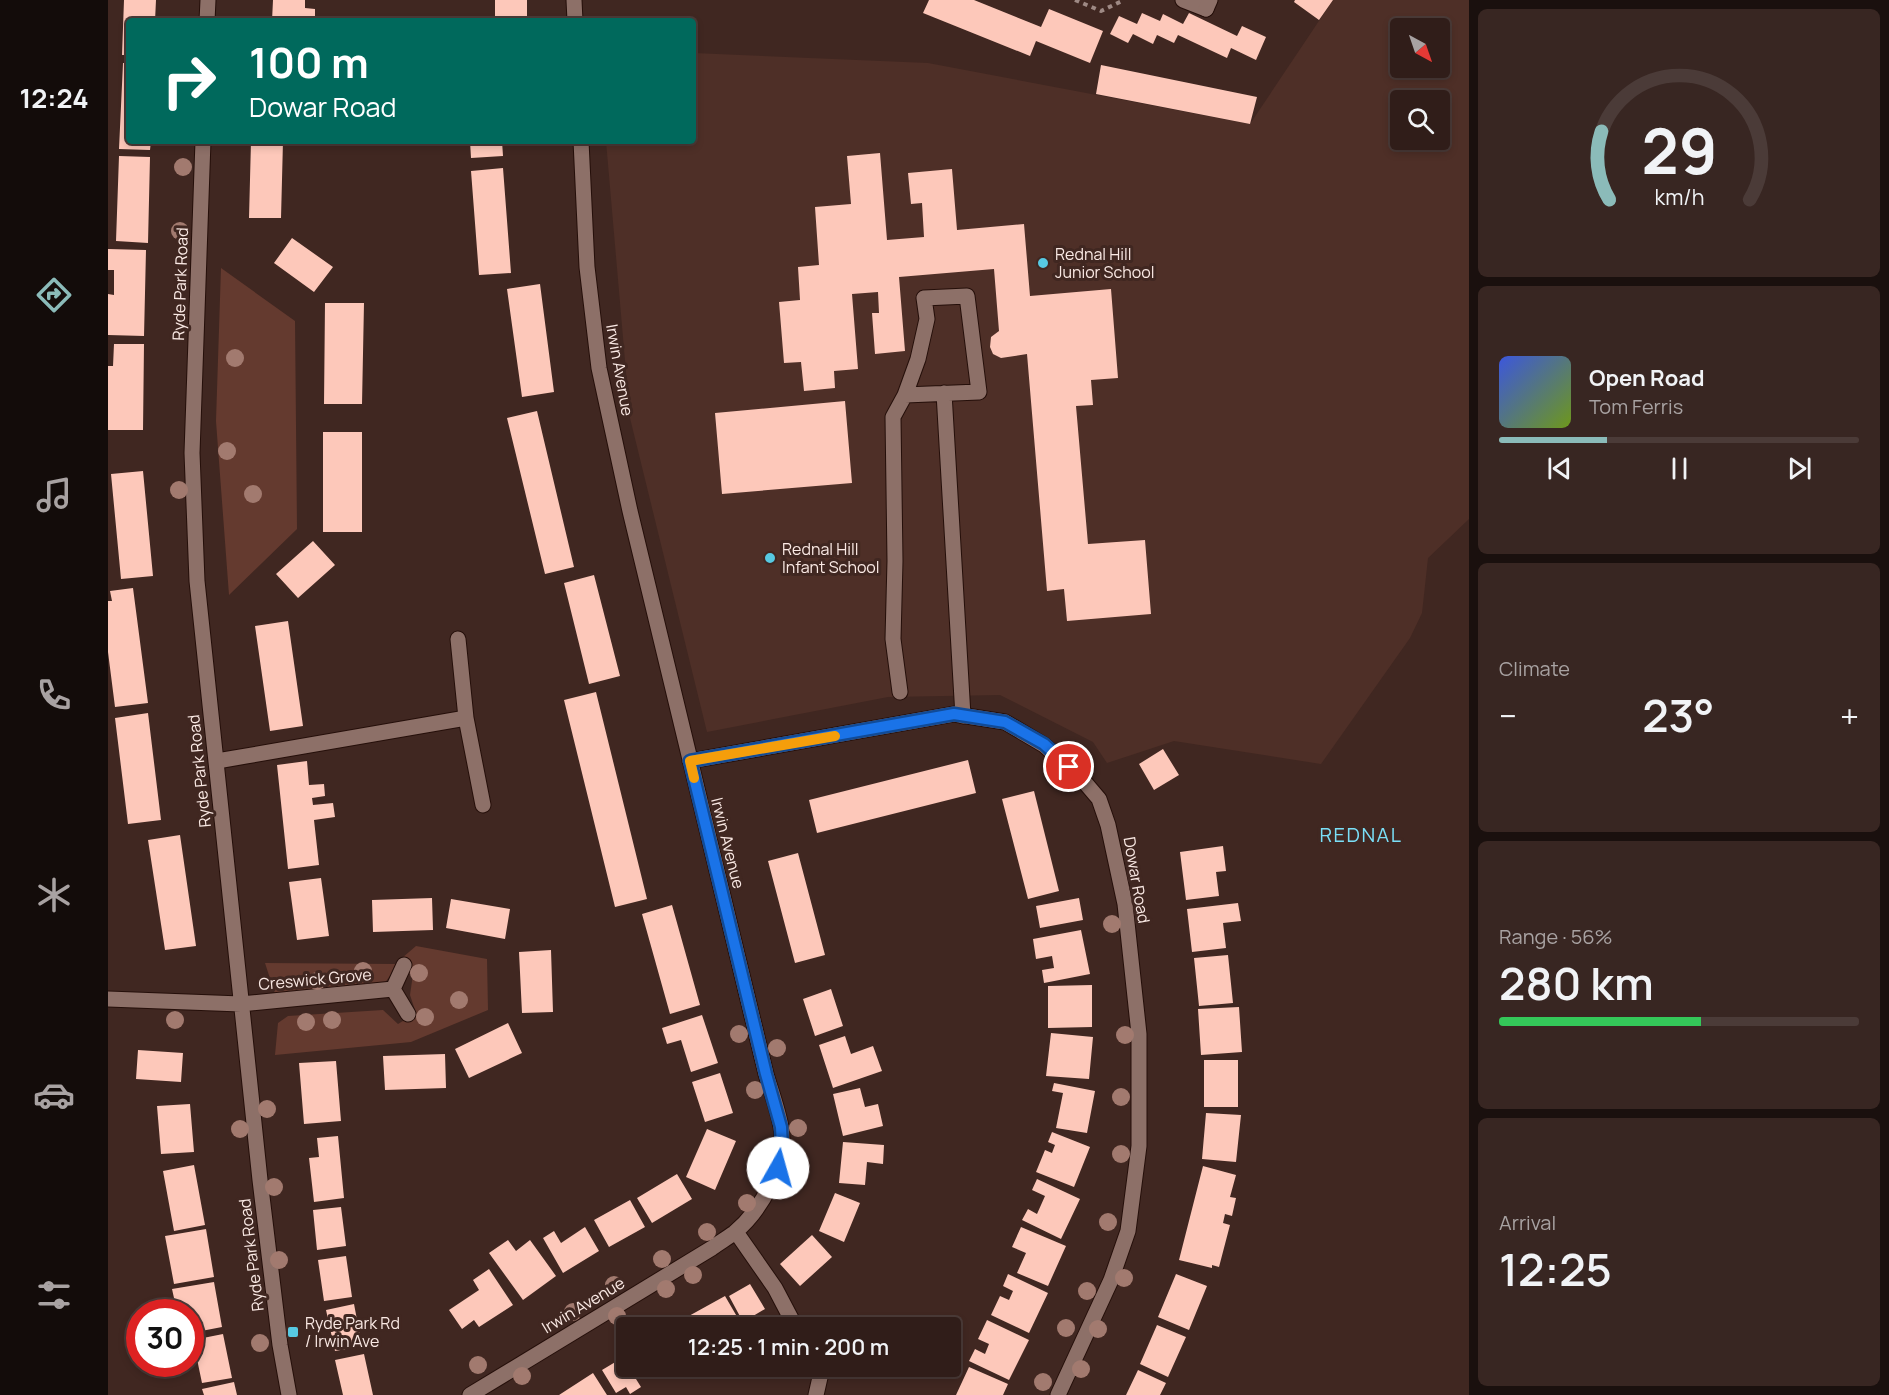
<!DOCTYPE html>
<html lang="en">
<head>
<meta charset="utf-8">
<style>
	body { margin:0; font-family:Manrope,sans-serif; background:#382622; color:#f1f3f6; height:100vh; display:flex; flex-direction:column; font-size:22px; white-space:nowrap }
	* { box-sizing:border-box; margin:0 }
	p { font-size:20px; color:#a8a2a2 }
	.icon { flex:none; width:33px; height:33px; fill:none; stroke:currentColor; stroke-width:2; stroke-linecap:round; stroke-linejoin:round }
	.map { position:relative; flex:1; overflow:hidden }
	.drawer { display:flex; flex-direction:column; gap:9px; padding:9px; background:#1a100e; width:420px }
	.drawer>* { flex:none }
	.guide { position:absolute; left:18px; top:18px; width:570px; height:126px; border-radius:6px; box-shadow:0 3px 9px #0003,0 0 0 2px #4b3b38; background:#00695c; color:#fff; overflow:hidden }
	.needle { width:39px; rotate:140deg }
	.buttons { position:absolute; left:1282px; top:18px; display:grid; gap:12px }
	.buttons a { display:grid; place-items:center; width:60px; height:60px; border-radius:6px; background:#301d19; box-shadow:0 3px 9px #0003,0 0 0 2px #4b3b38; font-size:30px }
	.speed { position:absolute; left:18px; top:1299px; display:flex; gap:12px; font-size:30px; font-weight:700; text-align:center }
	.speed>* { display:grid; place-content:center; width:78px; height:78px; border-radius:50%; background:#301d19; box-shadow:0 3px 9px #0003,0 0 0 2px #4b3b38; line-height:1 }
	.speed .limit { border:9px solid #d22; background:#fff; color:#111 }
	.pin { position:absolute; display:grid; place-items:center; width:51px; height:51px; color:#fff; margin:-26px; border:3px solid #fff; border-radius:50%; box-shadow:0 2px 6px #0007 }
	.me { position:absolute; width:66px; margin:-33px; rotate:7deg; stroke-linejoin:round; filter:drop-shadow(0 0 4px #0008) }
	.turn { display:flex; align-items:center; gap:21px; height:126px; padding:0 24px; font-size:27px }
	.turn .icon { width:78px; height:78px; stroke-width:2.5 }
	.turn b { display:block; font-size:42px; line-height:51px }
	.big { font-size:45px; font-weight:600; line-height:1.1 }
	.drawer .tile { flex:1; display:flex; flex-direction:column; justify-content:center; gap:9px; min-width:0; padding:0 21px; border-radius:9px; background:#382622 }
	.drawer .dial { align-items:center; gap:0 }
	.dial svg { height:156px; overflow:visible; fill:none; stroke:#4b3b38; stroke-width:7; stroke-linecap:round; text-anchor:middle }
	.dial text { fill:#f1f3f6; stroke:none }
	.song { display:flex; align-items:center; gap:18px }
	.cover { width:72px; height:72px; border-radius:9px; background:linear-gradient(135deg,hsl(230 70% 55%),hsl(80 70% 35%)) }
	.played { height:6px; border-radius:3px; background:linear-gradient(90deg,#8bbbb9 30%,#4b3b38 30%) }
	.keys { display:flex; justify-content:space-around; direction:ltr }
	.heat { display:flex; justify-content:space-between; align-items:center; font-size:33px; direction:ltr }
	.charge { height:9px; border-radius:4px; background:linear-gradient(90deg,#34c759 56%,#4b3b38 0) }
	.trip { position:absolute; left:508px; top:1317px; width:345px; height:60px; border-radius:6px; background:#301d19; box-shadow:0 3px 9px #0003,0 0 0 2px #4b3b38; font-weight:600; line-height:60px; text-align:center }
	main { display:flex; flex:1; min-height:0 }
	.tabs { display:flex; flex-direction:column; width:108px; justify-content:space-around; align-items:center; background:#130c0a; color:#a8a2a2 }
	.tabs .icon { width:42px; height:42px }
	.tabs .selected { color:#8bbbb9 }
	.tabs b { font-size:27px; color:#f1f3f6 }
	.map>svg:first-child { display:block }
</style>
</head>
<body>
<main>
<nav class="tabs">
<b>12:24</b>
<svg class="icon selected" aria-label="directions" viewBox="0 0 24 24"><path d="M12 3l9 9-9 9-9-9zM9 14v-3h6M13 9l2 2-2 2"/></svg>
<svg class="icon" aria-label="music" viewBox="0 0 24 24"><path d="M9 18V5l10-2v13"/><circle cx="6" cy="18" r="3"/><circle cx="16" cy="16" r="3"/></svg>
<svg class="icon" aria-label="phone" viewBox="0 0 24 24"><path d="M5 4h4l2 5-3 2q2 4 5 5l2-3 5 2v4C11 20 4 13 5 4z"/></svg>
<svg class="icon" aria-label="climate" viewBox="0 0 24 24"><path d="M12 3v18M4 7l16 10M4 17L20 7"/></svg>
<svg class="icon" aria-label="car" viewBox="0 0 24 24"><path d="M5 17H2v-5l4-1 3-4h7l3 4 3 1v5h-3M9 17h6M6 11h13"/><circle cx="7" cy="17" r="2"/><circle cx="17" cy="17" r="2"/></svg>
<svg class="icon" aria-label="filters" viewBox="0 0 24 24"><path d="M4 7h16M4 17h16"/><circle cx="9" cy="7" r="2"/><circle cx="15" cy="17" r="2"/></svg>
</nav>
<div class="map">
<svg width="1361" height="1395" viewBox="0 0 1361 1395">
	<rect width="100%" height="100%" fill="#402721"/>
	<path fill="#4e2f27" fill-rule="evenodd" d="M 1225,0 L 1361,0 L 1361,519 L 1320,558 L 1314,613 L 1302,638 L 1213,764 L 1066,741 L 999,763 L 985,742 L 892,695 L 780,697 L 599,732 L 522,418 L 498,141 L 585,141 L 585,53 L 820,63 L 1142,124 ZM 1293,28 L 1332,28 L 1332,68 L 1293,68 ZM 1293,100 L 1332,100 L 1332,140 L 1293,140 Z"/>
	<path fill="#643a2f" d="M 113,268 L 187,321 L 189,529 L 121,595 L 108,421 Z
		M 308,946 L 379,959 L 380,1010 L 303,1042 L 167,1055 L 170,1023 L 180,1016 L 275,1010 L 290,1024 L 308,1013 L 302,995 L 305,974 L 284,973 L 276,984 L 167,994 L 157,963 L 287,964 Z"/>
	<path fill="#fdc8ba" d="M 16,0 L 48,0 L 47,21 L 21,21 L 21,55 L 14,55 Z
		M 165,0 L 197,0 L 197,8 L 207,9 L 207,21 L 164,21 Z
		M 387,0 L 419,0 L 419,21 L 387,21 Z
		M 821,0 L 866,0 L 933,27 L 941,9 L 995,31 L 982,63 L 928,41 L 922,56 L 815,13 Z
		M 1187,0 L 1225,0 L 1211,20 L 1186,2 Z
		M 1034,13 L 1052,21 L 1055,14 L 1075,24 L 1081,13 L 1129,36 L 1134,26 L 1158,37 L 1148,60 L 1123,48 L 1119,58 L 1070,35 L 1066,43 L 1049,35 L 1045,44 L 1025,34 L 1020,43 L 1002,34 L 1011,16 L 1029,24 Z
		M 15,63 L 21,63 L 21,141 L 43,141 L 42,150 L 11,149 Z
		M 993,65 L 1149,97 L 1142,124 L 988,94 Z
		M 143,141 L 175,141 L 173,218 L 141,218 Z
		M 362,141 L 394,141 L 395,156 L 363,158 Z
		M 772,153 L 779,240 L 816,237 L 814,203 L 803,204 L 800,173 L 844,169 L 849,230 L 916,224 L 922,296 L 1003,289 L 1010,378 L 983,380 L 985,405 L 968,406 L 980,544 L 1037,540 L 1043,614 L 959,621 L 956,589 L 939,591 L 919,354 L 893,358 L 885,354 L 882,347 L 883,337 L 891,331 L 886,269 L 791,277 L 797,351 L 767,354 L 764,313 L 771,313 L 770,292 L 744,294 L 750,369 L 726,371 L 727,388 L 696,391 L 693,362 L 676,363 L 671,302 L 692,300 L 690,267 L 711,265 L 707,207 L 743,204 L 739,156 Z
		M 11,156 L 42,157 L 40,243 L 8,241 Z
		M 395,168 L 403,273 L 371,275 L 363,171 Z
		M 184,238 L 225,267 L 206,292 L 166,263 Z
		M 0,249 L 38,250 L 36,336 L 0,335 L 0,294 L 6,295 L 6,270 L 0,270 Z
		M 432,284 L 446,392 L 414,397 L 399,289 Z
		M 217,303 L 256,303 L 254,404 L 216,404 Z
		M 6,344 L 36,344 L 35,430 L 0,430 L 0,366 L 5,366 Z
		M 737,401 L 744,483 L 614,494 L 607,413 Z
		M 429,411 L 466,567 L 437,574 L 399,418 Z
		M 215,432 L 254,432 L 254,532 L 215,532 Z
		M 35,471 L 45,576 L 13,579 L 3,474 Z
		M 205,541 L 227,565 L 190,598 L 168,574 Z
		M 486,575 L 512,676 L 481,684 L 456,583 Z
		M 25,588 L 40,703 L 7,707 L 0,652 L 0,601 L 4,601 L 2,591 Z
		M 180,621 L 195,726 L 162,731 L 147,626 Z
		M 488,692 L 539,899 L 507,907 L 456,700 Z
		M 40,713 L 53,820 L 20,824 L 7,718 Z
		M 1055,749 L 1071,775 L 1046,790 L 1031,764 Z
		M 860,760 L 868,793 L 709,833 L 701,800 Z
		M 199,761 L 201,785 L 216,784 L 217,796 L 204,798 L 205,805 L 225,803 L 227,817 L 206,820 L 211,865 L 180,869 L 169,765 Z
		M 926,791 L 951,891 L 920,899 L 894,799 Z
		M 72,835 L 88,946 L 57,950 L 40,840 Z
		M 1115,846 L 1118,871 L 1108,872 L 1111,896 L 1078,900 L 1072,852 Z
		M 690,853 L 717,955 L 687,963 L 660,861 Z
		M 213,878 L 221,936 L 189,940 L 181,882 Z
		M 324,898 L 325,930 L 265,932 L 264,900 Z
		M 971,898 L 975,920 L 932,928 L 928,906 Z
		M 343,899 L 402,909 L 397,939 L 338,928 Z
		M 1130,903 L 1133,921 L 1115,923 L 1118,948 L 1084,952 L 1079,909 Z
		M 564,905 L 592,1005 L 562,1014 L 534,914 Z
		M 973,930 L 982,974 L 936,983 L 934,970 L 946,968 L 944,956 L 928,959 L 925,939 Z
		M 443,950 L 445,1012 L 414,1013 L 411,952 Z
		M 1120,955 L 1125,1003 L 1091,1006 L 1086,958 Z
		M 984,985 L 984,1027 L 940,1028 L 940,986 Z
		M 723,989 L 735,1026 L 707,1036 L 695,999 Z
		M 1131,1007 L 1134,1052 L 1093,1055 L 1090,1009 Z
		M 594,1015 L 610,1063 L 583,1072 L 573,1040 L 559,1044 L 554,1028 Z
		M 400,1023 L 414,1053 L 361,1078 L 347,1049 Z
		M 943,1033 L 985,1037 L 981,1079 L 938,1076 Z
		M 737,1036 L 743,1054 L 765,1046 L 774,1071 L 725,1088 L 711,1045 Z
		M 30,1050 L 75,1053 L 73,1082 L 28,1079 Z
		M 337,1054 L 338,1088 L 277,1090 L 275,1056 Z
		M 1096,1060 L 1130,1060 L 1130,1107 L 1096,1107 Z
		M 228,1061 L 233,1121 L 196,1124 L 191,1063 Z
		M 612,1073 L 625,1113 L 597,1122 L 584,1082 Z
		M 946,1083 L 987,1091 L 979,1133 L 948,1128 L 955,1093 L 944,1091 Z
		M 752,1088 L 757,1107 L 770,1104 L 775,1126 L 735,1136 L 725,1094 Z
		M 82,1104 L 86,1152 L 53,1154 L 49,1106 Z
		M 1098,1113 L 1133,1115 L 1128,1162 L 1094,1159 Z
		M 599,1129 L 628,1141 L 607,1190 L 578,1177 Z
		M 944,1132 L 982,1147 L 966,1187 L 928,1172 L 937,1150 L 944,1153 L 947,1145 L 940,1142 Z
		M 230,1136 L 236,1198 L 206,1202 L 201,1158 L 211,1157 L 209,1138 Z
		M 735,1142 L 776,1145 L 775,1164 L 759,1162 L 757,1185 L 731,1183 Z
		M 86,1165 L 97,1225 L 66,1231 L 55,1171 Z
		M 1095,1166 L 1128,1175 L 1122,1197 L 1128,1198 L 1124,1216 L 1117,1214 L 1115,1223 L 1122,1225 L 1111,1267 L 1104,1265 L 1104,1268 L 1071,1260 Z
		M 569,1174 L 584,1199 L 544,1223 L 529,1198 Z
		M 929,1179 L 972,1199 L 953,1239 L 914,1220 L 920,1209 L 929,1214 L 937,1196 L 924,1190 Z
		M 727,1193 L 752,1203 L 736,1242 L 711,1231 Z
		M 522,1200 L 537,1227 L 501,1247 L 486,1220 Z
		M 233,1207 L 238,1246 L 209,1250 L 205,1210 Z
		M 477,1227 L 491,1251 L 455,1273 L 435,1238 L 446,1231 L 453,1243 Z
		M 913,1227 L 958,1246 L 940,1286 L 909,1273 L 918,1253 L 904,1247 Z
		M 98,1229 L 106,1277 L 66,1284 L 57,1236 Z
		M 704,1235 L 724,1257 L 692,1286 L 672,1264 Z
		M 400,1240 L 408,1251 L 422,1240 L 448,1276 L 415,1300 L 381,1253 Z
		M 238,1256 L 244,1297 L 216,1301 L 210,1260 Z
		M 381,1269 L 405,1305 L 371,1327 L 366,1320 L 354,1329 L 341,1310 L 371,1290 L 365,1280 Z
		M 900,1274 L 940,1293 L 921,1333 L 883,1315 L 892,1296 L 901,1300 L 905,1291 L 895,1286 Z
		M 1068,1274 L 1099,1286 L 1081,1330 L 1050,1317 Z
		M 106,1282 L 114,1327 L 83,1333 L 82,1312 L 80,1312 L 79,1305 L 68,1307 L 64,1289 Z
		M 642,1284 L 657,1309 L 635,1322 L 621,1296 Z
		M 617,1296 L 631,1320 L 618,1328 L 585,1328 L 579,1317 Z
		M 246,1304 L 254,1346 L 227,1351 L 218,1310 Z
		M 572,1319 L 577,1328 L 557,1328 Z
		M 879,1320 L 921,1340 L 901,1380 L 861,1361 L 867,1349 L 877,1354 L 881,1344 L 870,1339 Z
		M 1049,1325 L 1078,1337 L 1060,1377 L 1032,1364 Z
		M 115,1334 L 124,1378 L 94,1383 L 85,1340 Z
		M 256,1354 L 265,1395 L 235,1395 L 227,1360 Z
		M 519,1355 L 519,1366 L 542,1366 L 544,1369 L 528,1379 L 533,1387 L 522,1394 L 518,1387 L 508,1393 L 494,1370 Z
		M 861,1367 L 900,1384 L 895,1395 L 848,1395 Z
		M 1030,1370 L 1058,1383 L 1052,1395 L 1018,1395 Z
		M 485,1373 L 499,1395 L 451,1395 Z
		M 126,1382 L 129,1395 L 96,1395 L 94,1389 Z"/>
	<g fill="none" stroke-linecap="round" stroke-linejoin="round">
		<defs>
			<path id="lane" d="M 1075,0 L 1098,9
				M 836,393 L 855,716
				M 350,639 L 358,718 L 375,805
				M 792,692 L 785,639 L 787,561 L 785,417 L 797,395 L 810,359 L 819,319 L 816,298 L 859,296 L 871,392 L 797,395
				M 109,761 L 358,718"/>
			<path id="street" d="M 466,0 L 467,21
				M 1098,9 L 1102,0
				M 99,21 L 100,0
				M 95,141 L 84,453 L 89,581 L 152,1180 L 172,1345 L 181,1395
				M 582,761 L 846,714 L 897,722 L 936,745 L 974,779 L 991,799 L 1000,825 L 1017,904 L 1031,1034 L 1031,1146 L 1020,1231 L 1003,1280 L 950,1395
				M 296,965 L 285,989 L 300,1014
				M 0,999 L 133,1004 L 285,989
				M 628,1232 L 667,1288 L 688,1328
				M 362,1395 L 604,1248 C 611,1243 619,1238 626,1233 C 654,1210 679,1164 673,1127 C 670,1110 663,1091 658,1074 L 522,511 L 491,368 L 479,267 L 473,141
				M 708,1395 L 713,1373 L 709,1366"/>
		</defs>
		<use href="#lane" stroke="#250f0a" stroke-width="17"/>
		<use href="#street" stroke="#250f0a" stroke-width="17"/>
		<path stroke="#9e8984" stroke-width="4" stroke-dasharray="4.5 4.5" stroke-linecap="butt" d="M 967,0 L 993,11 L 1016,0"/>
		<use href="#lane" stroke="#8d7068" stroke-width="15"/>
		<use href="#street" stroke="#8d7068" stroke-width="15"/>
	</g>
	<g fill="#a27a6f">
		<circle cx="75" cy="167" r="9"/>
		<circle cx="72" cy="231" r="9"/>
		<circle cx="127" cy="358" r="9"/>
		<circle cx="119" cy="451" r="9"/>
		<circle cx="71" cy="490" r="9"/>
		<circle cx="145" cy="494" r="9"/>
		<circle cx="1004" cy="924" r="9"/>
		<circle cx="255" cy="971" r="9"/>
		<circle cx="311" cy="973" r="9"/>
		<circle cx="209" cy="981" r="9"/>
		<circle cx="351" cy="1000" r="9"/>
		<circle cx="317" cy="1017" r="9"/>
		<circle cx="67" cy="1020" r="9"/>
		<circle cx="224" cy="1020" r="9"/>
		<circle cx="198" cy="1022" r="9"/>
		<circle cx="631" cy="1034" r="9"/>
		<circle cx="1017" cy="1035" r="9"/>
		<circle cx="669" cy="1048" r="9"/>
		<circle cx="647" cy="1090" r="9"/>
		<circle cx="1013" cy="1097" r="9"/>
		<circle cx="159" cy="1109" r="9"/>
		<circle cx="690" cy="1128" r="9"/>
		<circle cx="132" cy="1129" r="9"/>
		<circle cx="1013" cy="1154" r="9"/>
		<circle cx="657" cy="1163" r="9"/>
		<circle cx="166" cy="1187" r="9"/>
		<circle cx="639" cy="1203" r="9"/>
		<circle cx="1000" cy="1222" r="9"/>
		<circle cx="599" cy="1232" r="9"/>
		<circle cx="554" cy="1259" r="9"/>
		<circle cx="171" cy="1260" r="9"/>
		<circle cx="585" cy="1275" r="9"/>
		<circle cx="1016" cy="1278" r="9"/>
		<circle cx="506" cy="1285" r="9"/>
		<circle cx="558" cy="1289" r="9"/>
		<circle cx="979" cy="1291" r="9"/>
		<circle cx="465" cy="1312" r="9"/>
		<circle cx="509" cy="1316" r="9"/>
		<circle cx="958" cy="1328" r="9"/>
		<circle cx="990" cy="1329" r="9"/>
		<circle cx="152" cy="1343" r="9"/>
		<circle cx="370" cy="1365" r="9"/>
		<circle cx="973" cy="1369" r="9"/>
		<circle cx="414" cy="1376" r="9"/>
		<circle cx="935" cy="1382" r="9"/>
	</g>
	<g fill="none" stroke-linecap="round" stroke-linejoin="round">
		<defs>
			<path id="route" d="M 670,1168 L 674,1147 L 673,1127 L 658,1074 L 582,761 L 846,714 L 897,722 L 936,744 L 961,767"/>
		</defs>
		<use href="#route" stroke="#114b97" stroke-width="15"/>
		<use href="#route" stroke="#1a73e8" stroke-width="10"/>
		<path stroke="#f59e0b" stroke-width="10" d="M 586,778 L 582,761 L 727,736"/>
	</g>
	<g fill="#57c9e2" stroke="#402721" stroke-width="2">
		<circle cx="935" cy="263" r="6"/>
		<circle cx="662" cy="558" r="6"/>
		<rect x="179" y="1326" width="12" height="12" rx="3"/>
	</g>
	<g text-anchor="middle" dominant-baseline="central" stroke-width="6" stroke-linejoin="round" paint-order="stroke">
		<g font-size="16" fill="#fae9e4" stroke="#402721" text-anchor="start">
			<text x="947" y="254">Rednal Hill<tspan x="947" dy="18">Junior School</tspan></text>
			<text x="674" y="549">Rednal Hill<tspan x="674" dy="18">Infant School</tspan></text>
			<text x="197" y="1323">Ryde Park Rd<tspan x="197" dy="18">/ Irwin Ave</tspan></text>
		</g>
		<g font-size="16" fill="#fae9e4" stroke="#402721">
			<text transform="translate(72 284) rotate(-88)">Ryde Park Road</text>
			<text transform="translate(512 370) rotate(80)">Irwin Avenue</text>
			<text transform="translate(91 771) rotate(-96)">Ryde Park Road</text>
			<text transform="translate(620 843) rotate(76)">Irwin Avenue</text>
			<text transform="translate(1029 880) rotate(80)">Dowar Road</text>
			<text transform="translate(207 979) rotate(-5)">Creswick Grove</text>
			<text transform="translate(143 1255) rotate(-97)">Ryde Park Road</text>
			<text transform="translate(475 1305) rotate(-31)">Irwin Avenue</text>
		</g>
		<g font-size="20" letter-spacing="1.5" fill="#7adff7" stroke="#402721">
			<text x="1253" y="834">REDNAL</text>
		</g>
	</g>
</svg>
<div class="buttons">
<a><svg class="needle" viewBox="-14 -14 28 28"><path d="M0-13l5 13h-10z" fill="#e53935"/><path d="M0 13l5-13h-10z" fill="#a8a2a2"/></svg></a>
<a><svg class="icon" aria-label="search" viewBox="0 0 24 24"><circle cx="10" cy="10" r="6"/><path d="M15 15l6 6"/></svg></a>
</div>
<div class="speed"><div class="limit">30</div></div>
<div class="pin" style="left:961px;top:767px;background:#d93025"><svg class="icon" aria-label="arrive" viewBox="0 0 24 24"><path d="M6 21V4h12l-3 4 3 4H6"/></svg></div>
<svg class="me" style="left:670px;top:1168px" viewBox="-20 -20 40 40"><circle r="19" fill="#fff"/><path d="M0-13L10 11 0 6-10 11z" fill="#1a73e8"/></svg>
<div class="trip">12:25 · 1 min · 200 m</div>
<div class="guide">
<div class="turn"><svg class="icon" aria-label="right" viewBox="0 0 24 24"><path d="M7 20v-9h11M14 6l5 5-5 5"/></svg><div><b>100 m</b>Dowar Road</div></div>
</div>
</div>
<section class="drawer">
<div class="tile dial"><svg viewBox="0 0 100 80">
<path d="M14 69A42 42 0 1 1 86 69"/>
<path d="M14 69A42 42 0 0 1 10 34" stroke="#8bbbb9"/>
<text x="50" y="56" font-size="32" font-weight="700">29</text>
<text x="50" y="72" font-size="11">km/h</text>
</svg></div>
<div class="tile">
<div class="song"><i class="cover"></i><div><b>Open Road</b><p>Tom Ferris</p></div></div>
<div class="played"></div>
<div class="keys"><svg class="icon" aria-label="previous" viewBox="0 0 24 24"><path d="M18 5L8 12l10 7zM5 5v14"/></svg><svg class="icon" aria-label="pause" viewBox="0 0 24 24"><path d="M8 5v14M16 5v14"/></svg><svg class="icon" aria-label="next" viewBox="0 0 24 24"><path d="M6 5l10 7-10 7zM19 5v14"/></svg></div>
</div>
<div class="tile"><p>Climate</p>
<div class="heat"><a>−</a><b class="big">23°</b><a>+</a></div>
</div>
<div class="tile"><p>Range · 56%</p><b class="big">280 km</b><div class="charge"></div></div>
<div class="tile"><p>Arrival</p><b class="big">12:25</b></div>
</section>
</main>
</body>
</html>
